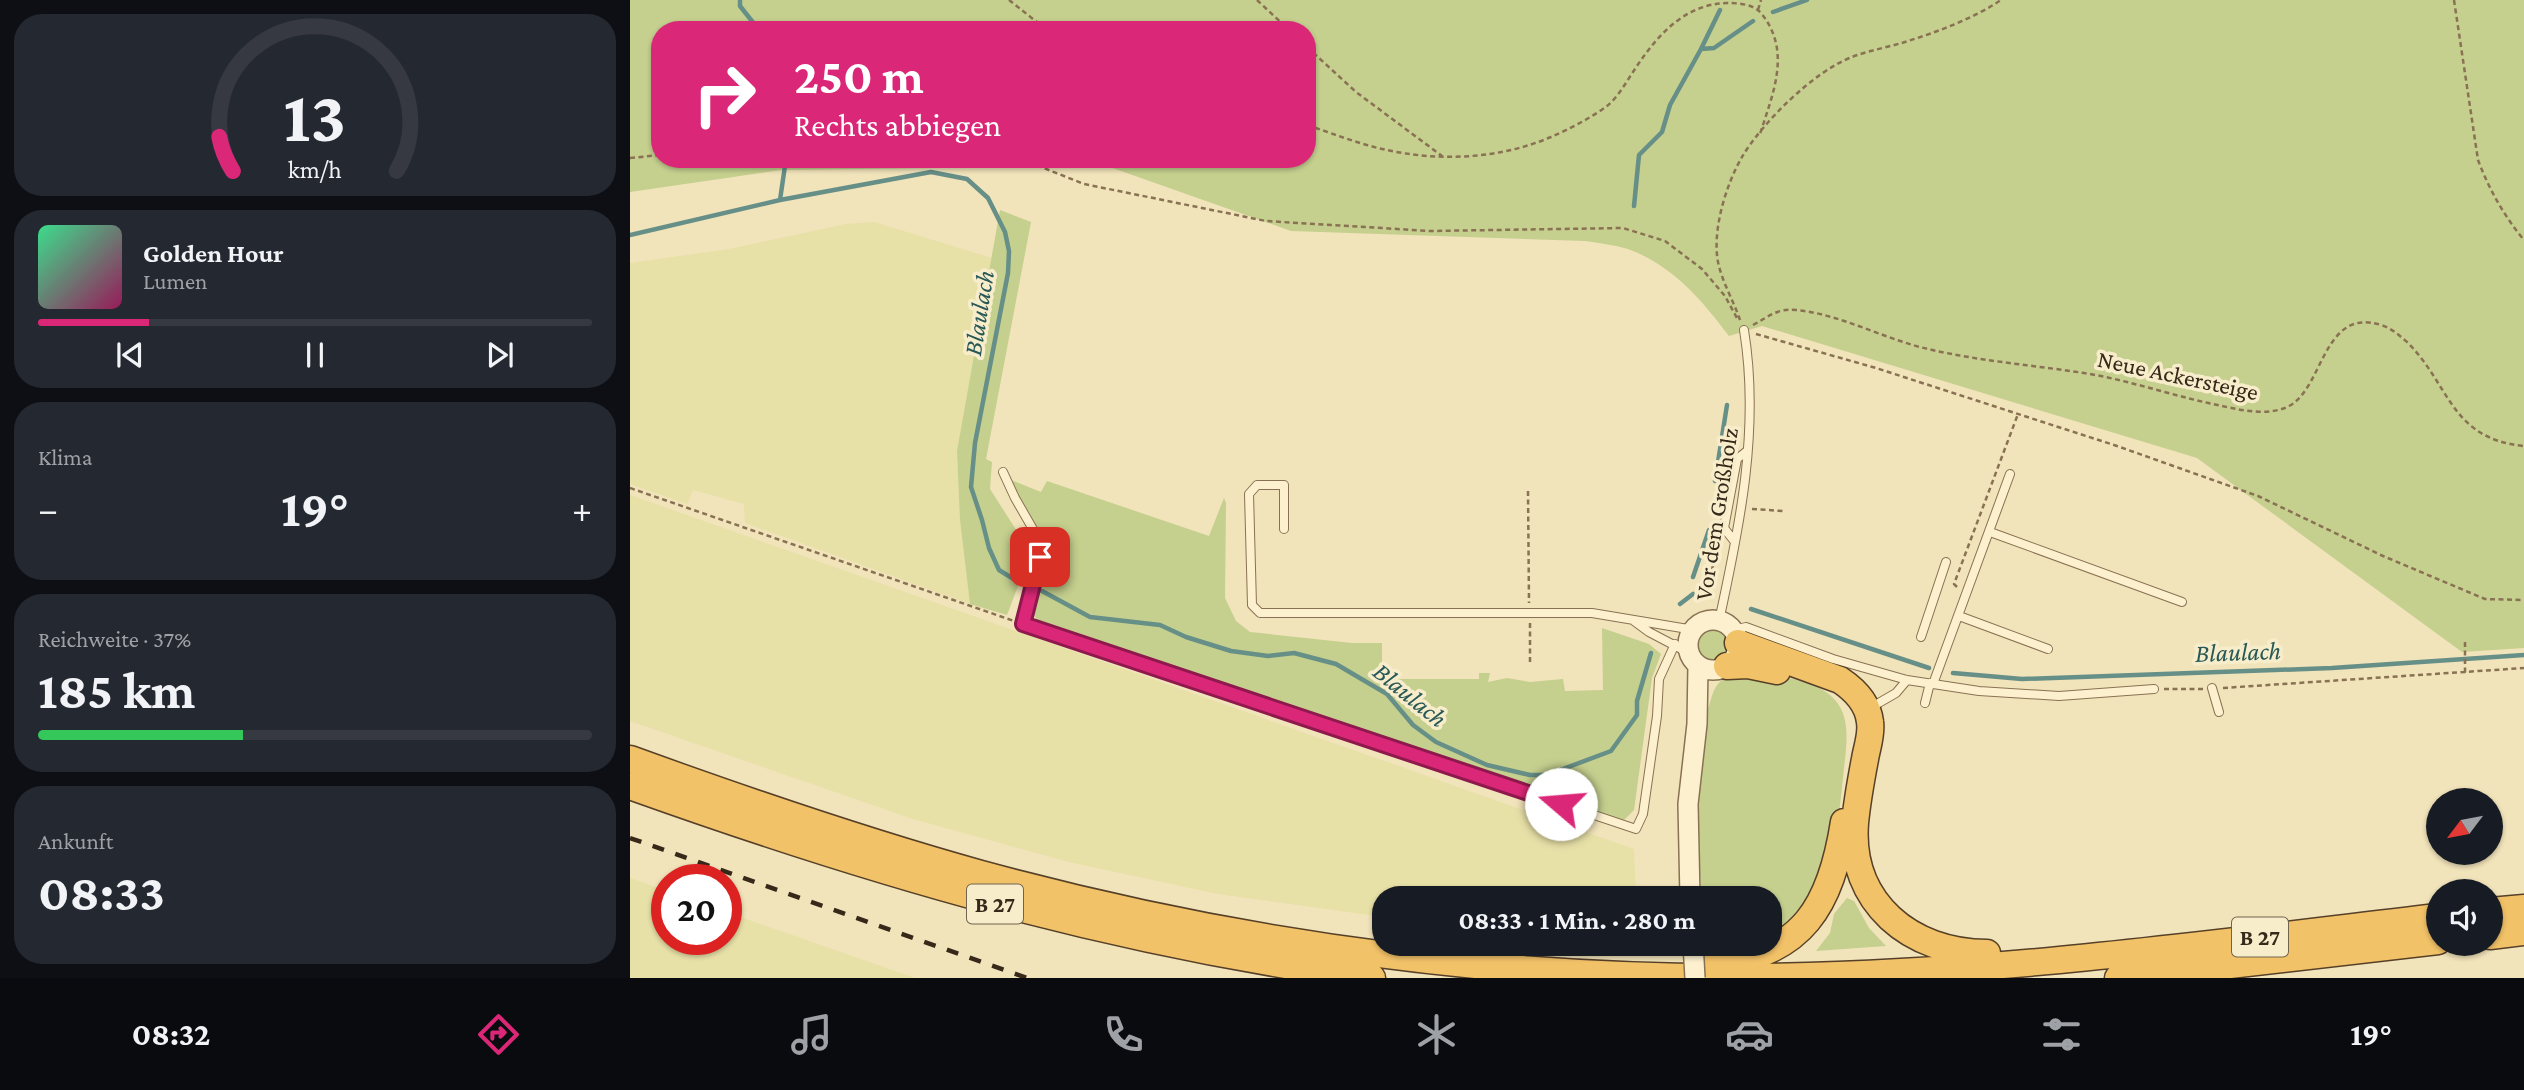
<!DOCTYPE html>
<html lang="de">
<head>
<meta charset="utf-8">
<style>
	body { margin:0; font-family:"Crimson Pro",serif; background:#242831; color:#f1f3f6; height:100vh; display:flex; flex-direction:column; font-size:26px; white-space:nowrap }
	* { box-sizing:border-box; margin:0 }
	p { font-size:23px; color:#9ea1a6 }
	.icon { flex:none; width:38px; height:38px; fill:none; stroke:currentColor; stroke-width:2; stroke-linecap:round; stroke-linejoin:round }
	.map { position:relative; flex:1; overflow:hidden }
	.sheet { display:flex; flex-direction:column; gap:14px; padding:14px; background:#0d0f14; width:630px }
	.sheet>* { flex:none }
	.hud { position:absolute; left:21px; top:21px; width:665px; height:147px; border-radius:28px; box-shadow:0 2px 5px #0004; background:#db2777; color:#fff; overflow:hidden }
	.needle { width:46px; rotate:238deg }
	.controls { position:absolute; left:1796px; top:788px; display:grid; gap:14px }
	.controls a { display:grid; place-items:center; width:77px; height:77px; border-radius:50%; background:#171b24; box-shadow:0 2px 5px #0004; font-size:35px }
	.speed { position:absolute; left:21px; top:864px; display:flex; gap:14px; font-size:35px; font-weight:700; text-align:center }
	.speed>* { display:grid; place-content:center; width:91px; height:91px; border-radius:50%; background:#171b24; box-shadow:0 2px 5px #0004; line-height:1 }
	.speed .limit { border:10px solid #d22; background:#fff; color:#111 }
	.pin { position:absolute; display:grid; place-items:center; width:60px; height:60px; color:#fff; margin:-30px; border-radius:14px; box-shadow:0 4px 10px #0006 }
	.me { position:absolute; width:77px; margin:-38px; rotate:288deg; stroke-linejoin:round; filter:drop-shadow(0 0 5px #0008) }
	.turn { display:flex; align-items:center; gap:24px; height:147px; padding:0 28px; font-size:32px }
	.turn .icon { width:91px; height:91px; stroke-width:2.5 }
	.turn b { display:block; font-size:49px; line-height:60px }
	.big { font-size:52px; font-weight:700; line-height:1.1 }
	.sheet .widget { flex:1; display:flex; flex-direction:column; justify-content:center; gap:10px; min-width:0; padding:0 24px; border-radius:28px; background:#242831 }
	.sheet .dial { align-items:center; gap:0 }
	.dial svg { height:182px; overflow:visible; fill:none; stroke:#363941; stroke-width:7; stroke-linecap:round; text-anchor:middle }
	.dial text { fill:#f1f3f6; stroke:none }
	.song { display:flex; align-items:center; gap:21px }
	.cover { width:84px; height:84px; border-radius:10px; background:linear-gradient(135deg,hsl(150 70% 55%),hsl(330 70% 35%)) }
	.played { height:7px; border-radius:4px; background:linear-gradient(90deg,#db2777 20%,#363941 20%) }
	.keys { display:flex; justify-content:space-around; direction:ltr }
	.heat { display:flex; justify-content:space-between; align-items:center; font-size:38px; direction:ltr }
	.charge { height:10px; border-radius:5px; background:linear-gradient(90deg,#34c759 37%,#363941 0) }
	.trip { position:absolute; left:742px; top:886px; width:410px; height:70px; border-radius:28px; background:#171b24; box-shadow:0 2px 5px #0004; font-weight:700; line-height:70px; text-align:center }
	.tabs { display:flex; height:112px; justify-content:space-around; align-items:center; background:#090b0e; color:#9ea1a6 }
	.tabs .icon { width:49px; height:49px }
	.tabs .on { color:#db2777 }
	.tabs b { font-size:32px; color:#f1f3f6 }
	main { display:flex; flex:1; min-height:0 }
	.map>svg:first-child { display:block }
</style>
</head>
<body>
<main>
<section class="sheet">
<div class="widget dial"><svg viewBox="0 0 100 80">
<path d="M14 69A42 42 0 1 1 86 69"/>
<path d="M14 69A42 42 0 0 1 8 54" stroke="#db2777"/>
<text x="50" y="56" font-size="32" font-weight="700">13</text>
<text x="50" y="72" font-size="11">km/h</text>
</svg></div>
<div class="widget">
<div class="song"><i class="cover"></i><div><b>Golden Hour</b><p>Lumen</p></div></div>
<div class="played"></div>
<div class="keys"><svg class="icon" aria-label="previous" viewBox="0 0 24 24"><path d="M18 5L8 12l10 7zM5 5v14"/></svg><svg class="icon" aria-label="pause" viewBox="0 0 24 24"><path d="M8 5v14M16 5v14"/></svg><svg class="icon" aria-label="next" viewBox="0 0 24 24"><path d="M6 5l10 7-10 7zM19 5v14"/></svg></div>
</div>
<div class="widget"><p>Klima</p>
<div class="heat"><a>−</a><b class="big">19°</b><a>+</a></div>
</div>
<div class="widget"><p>Reichweite · 37%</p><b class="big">185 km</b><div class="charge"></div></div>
<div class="widget"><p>Ankunft</p><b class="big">08:33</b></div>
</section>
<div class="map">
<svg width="1894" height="978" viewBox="0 0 1894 978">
	<rect width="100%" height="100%" fill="#f1e3ba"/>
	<path fill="#e7e0a7" d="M 244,222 L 362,258 L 327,451 L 330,520 L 340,604 L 115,523 L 114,504 L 63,490 L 57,504 L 0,484 L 0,263 L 99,249 L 216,224 Z
		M 0,495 L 1004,849 L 1006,898 L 754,898 L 754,917 L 588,894 L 439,862 L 283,819 L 0,721 Z
		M 0,878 L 37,891 L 37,940 L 96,940 L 96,912 L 285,978 L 0,978 Z"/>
	<path fill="#c5cf8e" d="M 0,0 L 1894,0 L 1894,648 L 1832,652 L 1567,458 L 1132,326 L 1099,336 C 1072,300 1042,265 998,249 C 984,245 969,243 955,241 L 661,231 L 457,159 L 677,159 L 677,30 L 30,30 L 30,159 L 351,159 L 310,168 L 151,170 L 0,192 Z
		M 370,210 L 401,222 L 356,459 L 362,462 L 360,489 L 390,536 L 396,565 L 377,615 L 340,604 L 330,520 L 327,451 Z
		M 376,478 L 411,492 L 417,481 L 579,536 L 594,498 L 596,503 L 595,598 L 606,621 L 620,632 L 722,643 L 752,643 L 752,679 L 849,679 L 849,673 L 860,673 L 858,682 L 877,678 L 900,682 L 933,679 L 935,691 L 973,690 L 972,628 L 1019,644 L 1031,654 L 1022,678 L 1004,810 L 994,820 L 982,821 L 414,631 L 400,609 L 410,557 L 408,538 Z
		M1067 646a16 16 0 1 1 32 0a16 16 0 1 1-32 0Z
		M 1116,671 L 1125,671 C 1150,677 1188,680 1205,700 C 1223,720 1215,753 1213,778 C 1206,843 1200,916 1132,947 C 1116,954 1098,959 1080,959 L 1077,943 L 1139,943 L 1139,898 L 1072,898 C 1067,836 1062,770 1078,709 C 1081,701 1082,691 1088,684 C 1095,676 1105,673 1116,671 Z
		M 1217,898 L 1224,901 L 1239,928 L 1256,946 L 1186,951 L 1200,933 L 1204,914 Z"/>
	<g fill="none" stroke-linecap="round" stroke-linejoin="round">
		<path stroke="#668f87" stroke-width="4.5" d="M 110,0 L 110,6 L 129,30
			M 1143,12 L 1177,0
			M 1071,49 L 1090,10
			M 150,200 L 156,159
			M 1004,206 L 1009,155 L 1032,132 L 1040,105 L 1071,49 L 1084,48 L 1123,21
			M 0,235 L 150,200 L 301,172 L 337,179 L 358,198 L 375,232 L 379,251 L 378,273 L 345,443 L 341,487 L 352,520 L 359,548 L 369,570 L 390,583
			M 1085,481 L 1097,405
			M 1063,577 L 1079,530
			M 412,591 L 460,617 L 530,625 L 556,637 L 601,651 L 638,656 L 664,653 L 706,664 L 757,694 L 783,725 L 806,742 L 857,765 L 900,775 L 917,775 L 981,751 L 1007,715 L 1007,701 L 1021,653
			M 1050,604 L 1063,594
			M 1121,609 L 1299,668
			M 1323,673 L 1392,679 L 1702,668 L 1894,655"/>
		<defs>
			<path id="service" d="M 373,472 L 385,498 L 408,538 L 410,557 L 393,624 L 1006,829 L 1013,814 L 1027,716 L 1029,679 L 1045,644
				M 654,529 L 654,485 L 627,485 L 619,494 L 622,605 L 630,613 L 962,613 L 1064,630
				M 1360,532 L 1552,602
				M 1105,542 L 1094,528 L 1107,459 L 1117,451
				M 1329,616 L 1418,649
				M 1004,621 L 1019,632 L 1059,653
				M 1089,621 C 1110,525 1130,428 1114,330
				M 1103,630 L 1116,627 L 1203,659 L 1277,680 L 1349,691 L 1429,696 L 1524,689
				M 1291,637 L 1316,562
				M 1303,684 L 1380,474
				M 1582,688 L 1589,712
				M 1295,703 L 1300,683
				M 1240,708 L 1266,693 L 1277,680"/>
			<path id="tertiary" d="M1058 645a25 25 0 1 1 50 0a25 25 0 1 1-50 0Z
				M 1060,898 L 1058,804 L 1067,724 L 1068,665"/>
			<path id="trunk" d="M 1108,643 L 1210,680 C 1225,690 1238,703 1240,722 C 1242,734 1237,747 1235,759 C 1231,780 1227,802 1225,823 C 1219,903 1281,953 1357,953
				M 1097,666 L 1118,665 L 1147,671
				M 0,759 C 116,801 232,841 351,874 C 597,941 853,978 1109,977 C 1343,977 1576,944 1808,917
				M 0,786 C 246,874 482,943 742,978
				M 1860,911 L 1894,908
				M 1860,936 L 1894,932
				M 1084,965 C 1173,954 1201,906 1214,822
				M 1488,978 L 1808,941"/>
		</defs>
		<use href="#service" stroke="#897253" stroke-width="10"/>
		<use href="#tertiary" stroke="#897253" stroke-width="22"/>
		<use href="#trunk" stroke="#564028" stroke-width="29"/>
		<path stroke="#897253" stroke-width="2.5" stroke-dasharray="5 3.5" stroke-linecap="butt" d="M 379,0 L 417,30
			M 627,0 L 659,30
			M 1824,0 L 1848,160 C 1859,189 1874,216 1894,240
			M 1128,10 L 1131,0
			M 677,47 L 726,92 L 812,156
			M 677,125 C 701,133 724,142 748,148 C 804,162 867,160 921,137 C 939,129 961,118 977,106 C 988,97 995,84 1003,72 C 1025,38 1053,4 1097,3 C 1108,3 1123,4 1131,13 C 1162,51 1143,93 1130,134
			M 0,158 L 30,155
			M 391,159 L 454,184 L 636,221 L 800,231 L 993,228 L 1035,241 L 1072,269 L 1095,296 L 1108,320
			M 1110,320 C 1103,299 1089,277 1087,255 C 1084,224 1097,183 1112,157 C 1132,123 1184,71 1222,57 C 1240,50 1260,47 1278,41 C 1310,31 1344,18 1371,0
			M 1123,325 C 1138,317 1147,308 1166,310 C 1210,314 1254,339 1298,349 C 1349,361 1402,365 1454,373 C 1498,380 1540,395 1583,404 C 1606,409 1639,418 1661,405 C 1694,384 1694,307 1751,325 C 1761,328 1769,335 1777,342 C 1820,384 1820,439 1894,446
			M 1126,334 L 1246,368 L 1487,446 L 1628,496 L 1753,556 L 1855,599 L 1894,600
			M 0,488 L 384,621
			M 898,491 L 899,603
			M 1122,509 L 1153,511
			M 1327,587 L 1324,584 L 1388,414
			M 1074,594 L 1091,541
			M 900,623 L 900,663
			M 1835,642 L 1835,673
			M 1593,688 L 1894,668
			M 1534,689 L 1573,689"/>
		<use href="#service" stroke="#fcf0ce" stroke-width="8"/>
		<use href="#tertiary" stroke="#fcf0ce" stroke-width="19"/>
		<use href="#trunk" stroke="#f2c268" stroke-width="26"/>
		<path stroke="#37291a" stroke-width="4.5" stroke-dasharray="12 12" stroke-linecap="butt" d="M 0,838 L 397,978"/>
		<defs>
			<path id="tertiary-bridge" d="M 1063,943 L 1065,978"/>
		</defs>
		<use href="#tertiary-bridge" stroke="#897253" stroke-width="22" stroke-linecap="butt"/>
		<use href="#tertiary-bridge" stroke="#fcf0ce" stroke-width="19"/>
	</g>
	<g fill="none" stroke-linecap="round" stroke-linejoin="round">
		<defs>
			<path id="route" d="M 410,557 L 393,624 L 931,804"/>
		</defs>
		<use href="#route" stroke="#8e194d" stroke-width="18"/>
		<use href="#route" stroke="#db2777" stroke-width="12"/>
	</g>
	<g text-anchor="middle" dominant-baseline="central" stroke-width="7" stroke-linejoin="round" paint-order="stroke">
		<g fill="#f8edca" stroke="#71644f" stroke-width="2">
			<rect x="337" y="884.5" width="56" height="39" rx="5"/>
			<rect x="1602" y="917.5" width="56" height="39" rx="5"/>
		</g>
		<g font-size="23" font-weight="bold" fill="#37291a">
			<text x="365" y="904">B 27</text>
			<text x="1630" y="937">B 27</text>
		</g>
		<g font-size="24" fill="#37291a" stroke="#f8edca">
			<text transform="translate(1548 375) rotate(12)">Neue Ackersteige</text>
			<text transform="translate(1086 514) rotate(-81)">Vor dem Großholz</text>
		</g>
		<g font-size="26" font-style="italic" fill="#275857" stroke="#f8edca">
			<text transform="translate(349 313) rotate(-81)">Blaulach</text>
			<text transform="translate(1608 652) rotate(-2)">Blaulach</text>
			<text transform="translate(780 695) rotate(39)">Blaulach</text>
		</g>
	</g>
</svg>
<div class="controls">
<a><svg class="needle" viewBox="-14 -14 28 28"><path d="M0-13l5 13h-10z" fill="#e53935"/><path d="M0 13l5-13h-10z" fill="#9ea1a6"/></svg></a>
<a><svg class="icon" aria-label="sound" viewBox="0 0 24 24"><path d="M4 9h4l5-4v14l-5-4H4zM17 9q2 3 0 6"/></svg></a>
</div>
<div class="speed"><div class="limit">20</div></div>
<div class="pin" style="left:410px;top:557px;background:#d93025"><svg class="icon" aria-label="arrive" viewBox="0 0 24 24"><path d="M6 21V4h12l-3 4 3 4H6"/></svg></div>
<svg class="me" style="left:931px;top:804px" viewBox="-20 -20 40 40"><circle r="19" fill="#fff"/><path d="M0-13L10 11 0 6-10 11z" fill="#db2777"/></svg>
<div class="trip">08:33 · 1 Min. · 280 m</div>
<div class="hud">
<div class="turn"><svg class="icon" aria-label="right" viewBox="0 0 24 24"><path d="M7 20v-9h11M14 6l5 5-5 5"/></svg><div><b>250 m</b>Rechts abbiegen</div></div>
</div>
</div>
</main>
<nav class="tabs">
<b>08:32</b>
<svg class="icon on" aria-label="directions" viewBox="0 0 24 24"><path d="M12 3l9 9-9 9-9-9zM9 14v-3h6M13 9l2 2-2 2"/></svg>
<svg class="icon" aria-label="music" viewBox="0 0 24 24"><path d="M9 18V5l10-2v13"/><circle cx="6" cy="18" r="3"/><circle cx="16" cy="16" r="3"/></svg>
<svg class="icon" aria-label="phone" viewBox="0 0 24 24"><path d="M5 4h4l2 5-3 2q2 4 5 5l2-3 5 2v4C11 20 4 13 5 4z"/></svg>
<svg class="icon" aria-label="climate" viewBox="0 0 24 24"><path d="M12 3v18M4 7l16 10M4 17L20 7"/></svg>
<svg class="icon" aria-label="car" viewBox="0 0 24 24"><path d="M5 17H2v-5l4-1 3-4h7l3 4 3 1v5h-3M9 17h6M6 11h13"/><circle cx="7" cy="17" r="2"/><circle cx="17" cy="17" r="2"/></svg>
<svg class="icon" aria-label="filters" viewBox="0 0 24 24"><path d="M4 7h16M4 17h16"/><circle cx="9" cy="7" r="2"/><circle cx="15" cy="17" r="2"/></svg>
<b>19°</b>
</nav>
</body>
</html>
